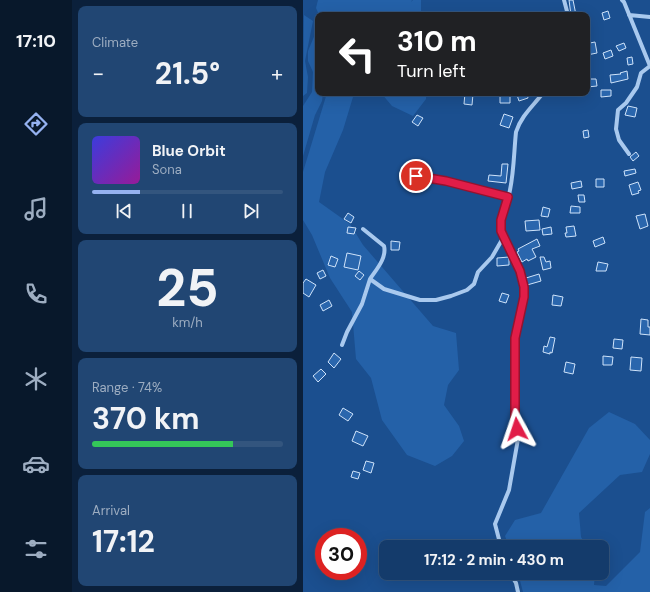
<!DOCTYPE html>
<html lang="en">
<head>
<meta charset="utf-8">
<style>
	body { margin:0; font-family:"DM Sans",sans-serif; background:#214673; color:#f1f3f6; height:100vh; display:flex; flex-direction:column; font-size:15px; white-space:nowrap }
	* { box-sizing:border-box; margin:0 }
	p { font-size:13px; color:#9dadc1 }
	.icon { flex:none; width:22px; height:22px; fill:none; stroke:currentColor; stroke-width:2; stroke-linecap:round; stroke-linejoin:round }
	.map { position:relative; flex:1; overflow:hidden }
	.sheet { display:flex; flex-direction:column; gap:6px; padding:6px; background:#0b203b; width:231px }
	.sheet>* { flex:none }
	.hud { position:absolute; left:12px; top:12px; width:275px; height:84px; border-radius:8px; box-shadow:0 4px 16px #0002,0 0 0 1px #33557e; background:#202124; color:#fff; overflow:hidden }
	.speed { position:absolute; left:12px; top:528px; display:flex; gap:8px; font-size:20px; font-weight:700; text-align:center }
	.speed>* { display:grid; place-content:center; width:52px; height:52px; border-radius:50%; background:#143b6b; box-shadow:0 4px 16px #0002,0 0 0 1px #33557e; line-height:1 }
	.speed .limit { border:6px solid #d22; background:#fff; color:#111 }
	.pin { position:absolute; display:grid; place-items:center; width:34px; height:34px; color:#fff; margin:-17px; border:2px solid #fff; border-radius:50%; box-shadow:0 1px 4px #0007 }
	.me { position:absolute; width:44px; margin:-22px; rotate:355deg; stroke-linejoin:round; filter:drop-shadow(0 0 3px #0008) }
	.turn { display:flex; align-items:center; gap:14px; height:84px; padding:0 16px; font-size:18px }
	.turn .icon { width:52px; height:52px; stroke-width:2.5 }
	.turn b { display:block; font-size:28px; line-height:34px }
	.big { font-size:30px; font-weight:700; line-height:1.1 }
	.sheet .widget { flex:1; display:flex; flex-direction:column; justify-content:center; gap:6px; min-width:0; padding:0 14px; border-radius:8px; background:#214673 }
	.sheet .dial { align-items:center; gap:0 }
	.dial b { font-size:52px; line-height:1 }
	.song { display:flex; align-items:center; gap:12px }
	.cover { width:48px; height:48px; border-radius:6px; background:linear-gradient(135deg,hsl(240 70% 55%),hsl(300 70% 35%)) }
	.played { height:4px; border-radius:2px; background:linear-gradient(90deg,#95b2f1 25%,#33557e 25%) }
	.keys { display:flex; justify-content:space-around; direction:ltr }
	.heat { display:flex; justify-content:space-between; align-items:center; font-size:22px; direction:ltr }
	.charge { height:6px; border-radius:3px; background:linear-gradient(90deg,#34c759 74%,#33557e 0) }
	.trip { position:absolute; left:76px; top:540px; width:230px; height:40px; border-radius:8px; background:#143b6b; box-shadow:0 4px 16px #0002,0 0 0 1px #33557e; font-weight:700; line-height:40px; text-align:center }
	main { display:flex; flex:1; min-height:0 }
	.dock { display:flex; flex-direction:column; width:72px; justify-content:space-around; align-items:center; background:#08182b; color:#9dadc1 }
	.dock .icon { width:28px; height:28px }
	.dock .active { color:#95b2f1 }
	.dock b { font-size:18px; color:#f1f3f6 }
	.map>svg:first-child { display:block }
</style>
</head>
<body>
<main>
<nav class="dock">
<b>17:10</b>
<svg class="icon active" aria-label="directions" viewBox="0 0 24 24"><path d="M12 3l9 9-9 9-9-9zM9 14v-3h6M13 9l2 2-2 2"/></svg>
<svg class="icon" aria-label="music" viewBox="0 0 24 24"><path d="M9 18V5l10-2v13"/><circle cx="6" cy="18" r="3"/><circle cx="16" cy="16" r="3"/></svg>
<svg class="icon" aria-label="phone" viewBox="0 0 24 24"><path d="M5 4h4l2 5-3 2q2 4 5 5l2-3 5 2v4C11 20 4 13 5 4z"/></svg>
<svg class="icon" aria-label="climate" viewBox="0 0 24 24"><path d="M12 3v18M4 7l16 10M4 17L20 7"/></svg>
<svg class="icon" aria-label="car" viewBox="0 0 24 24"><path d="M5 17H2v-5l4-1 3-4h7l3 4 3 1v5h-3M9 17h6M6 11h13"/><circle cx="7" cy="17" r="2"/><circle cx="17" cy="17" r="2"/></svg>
<svg class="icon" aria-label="filters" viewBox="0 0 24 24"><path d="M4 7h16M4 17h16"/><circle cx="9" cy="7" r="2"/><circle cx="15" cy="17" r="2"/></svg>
</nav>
<section class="sheet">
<div class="widget"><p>Climate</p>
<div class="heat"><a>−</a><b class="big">21.5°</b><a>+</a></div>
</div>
<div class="widget">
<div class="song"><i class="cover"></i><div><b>Blue Orbit</b><p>Sona</p></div></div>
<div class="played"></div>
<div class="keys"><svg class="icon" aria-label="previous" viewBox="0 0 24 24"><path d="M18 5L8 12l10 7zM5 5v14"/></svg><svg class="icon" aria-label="pause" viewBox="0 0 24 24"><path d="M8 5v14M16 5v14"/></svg><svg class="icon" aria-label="next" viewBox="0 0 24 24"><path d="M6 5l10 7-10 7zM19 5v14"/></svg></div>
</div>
<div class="widget dial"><b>25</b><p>km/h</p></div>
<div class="widget"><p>Range · 74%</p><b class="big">370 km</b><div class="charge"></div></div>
<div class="widget"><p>Arrival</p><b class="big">17:12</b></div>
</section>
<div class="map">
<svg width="347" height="592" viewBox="0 0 347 592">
	<rect width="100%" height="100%" fill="#1b4f8f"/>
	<path fill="#2461a8" d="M 15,0 L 109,0 L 108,2 L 110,0 L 118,0 L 118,15 L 16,15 L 13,8 Z
		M 1,15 L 10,21 L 2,61 L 5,77 L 4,93 L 0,96 Z
		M 15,27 L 15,93 L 20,93 L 19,101 L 12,115 L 0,156 L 0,106 L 9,92 L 10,72 L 5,61 L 5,51 Z
		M 24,93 L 53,93 L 50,97 L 40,130 L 22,172 L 16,202 L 47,224 L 60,245 L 130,326 L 153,333 L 156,370 L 145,385 L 141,405 L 156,426 L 161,441 L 149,456 L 132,466 L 104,455 L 79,420 L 68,378 L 53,359 L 49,312 L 27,278 L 9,235 L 0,220 L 0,172 Z
		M 78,93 L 123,93 L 123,99 L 110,116 L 89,106 Z
		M 306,412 L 332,424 L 347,440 L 347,454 L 339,472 L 317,475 L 276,513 L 278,537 L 284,547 L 206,547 L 202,536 L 212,520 L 238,513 L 286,428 Z
		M 347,508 L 347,592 L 220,592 L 215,573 L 292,573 L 291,585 L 303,586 L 337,552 L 342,512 Z"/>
	<path fill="#2a66ad" stroke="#cfe3fa" d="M 266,0 L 270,0 L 273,15 L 268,15 Z
		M 305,11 L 307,18 L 301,20 L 299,13 Z
		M 292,42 L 294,53 L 284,55 L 284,48 L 287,48 L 287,43 Z
		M 321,43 L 323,48 L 316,51 L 313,46 Z
		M 308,50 L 310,56 L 302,59 L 300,53 Z
		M 329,57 L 330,64 L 325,65 L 324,58 Z
		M 324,71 L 325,79 L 308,83 L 307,75 L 318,74 L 317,73 Z
		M 284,79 L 293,79 L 294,86 L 284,87 Z
		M 298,90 L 308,90 L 308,96 L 298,97 Z
		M 162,93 L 170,94 L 169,105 L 161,104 Z
		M 197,93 L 207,93 L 207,103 L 197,103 Z
		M 219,93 L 224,93 L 225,98 L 216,101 L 214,95 Z
		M 325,106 L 334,108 L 332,117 L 322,115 Z
		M 201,114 L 210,117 L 206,128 L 197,125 Z
		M 114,115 L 120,118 L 115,126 L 109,122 Z
		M 285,130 L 286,137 L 281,138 L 280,131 Z
		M 333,152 L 336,156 L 330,161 L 327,157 Z
		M 199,164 L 205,164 L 203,183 L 185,181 L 186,175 L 198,176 Z
		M 332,169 L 333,173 L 322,176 L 321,171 Z
		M 293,179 L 301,179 L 301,187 L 293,187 Z
		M 278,181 L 279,187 L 269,189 L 268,183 Z
		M 335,182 L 338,190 L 335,191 L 336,193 L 329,195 L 326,185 Z
		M 275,195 L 281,195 L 282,202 L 276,202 Z
		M 268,206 L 277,207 L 277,213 L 267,213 Z
		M 240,207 L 247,209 L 245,217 L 238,216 Z
		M 45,213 L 51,217 L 48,223 L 41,219 Z
		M 342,214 L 345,226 L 337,229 L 333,216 Z
		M 236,220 L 237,230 L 223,231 L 222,221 Z
		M 271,226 L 273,236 L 263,237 L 262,233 L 264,233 L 263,227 Z
		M 45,227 L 53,228 L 51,234 L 44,233 Z
		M 248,227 L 249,234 L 240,235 L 239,229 Z
		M 300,237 L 302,243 L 292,247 L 290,241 Z
		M 234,239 L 237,246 L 229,249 L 233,257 L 225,261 L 224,259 L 219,262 L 214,252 L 216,251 L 215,249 Z
		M 88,241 L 97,242 L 96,250 L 88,250 Z
		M 44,253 L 58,256 L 55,270 L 41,267 Z
		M 28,256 L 35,259 L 32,267 L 25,265 Z
		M 206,257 L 206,265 L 194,266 L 194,258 Z
		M 237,257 L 241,257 L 243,262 L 247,261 L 248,268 L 240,270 Z
		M 295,262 L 305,264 L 303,271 L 293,271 Z
		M 20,270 L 23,276 L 17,279 L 14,273 Z
		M 56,271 L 61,275 L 57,280 L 52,276 Z
		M 236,274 L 238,281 L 224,285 L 223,278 Z
		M 3,279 L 13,285 L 6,297 L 0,293 L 0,283 Z
		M 199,293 L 206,295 L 203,303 L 196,301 Z
		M 250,295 L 260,297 L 258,306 L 249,305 Z
		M 26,300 L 29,306 L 20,311 L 17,305 Z
		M 338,319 L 345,320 L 345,327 L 347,327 L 347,335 L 337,334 Z
		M 247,337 L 252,338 L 249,353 L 247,352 L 247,354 L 240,352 L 241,346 L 244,347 Z
		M 311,339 L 320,340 L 319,349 L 310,348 Z
		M 31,353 L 38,359 L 31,368 L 25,362 Z
		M 300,356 L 310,357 L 309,365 L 300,365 Z
		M 328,357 L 339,358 L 338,371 L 327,370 Z
		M 263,362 L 272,364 L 270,374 L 261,372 Z
		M 18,369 L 23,374 L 15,382 L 10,376 Z
		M 40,408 L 50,414 L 45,421 L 36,415 Z
		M 53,431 L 65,436 L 60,446 L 49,441 Z
		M 63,461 L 71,463 L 68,473 L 60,470 Z
		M 50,471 L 57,473 L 55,479 L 48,477 Z"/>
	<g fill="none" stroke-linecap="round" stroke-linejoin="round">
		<path stroke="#a9c9ee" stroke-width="4" d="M 261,0 L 265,15
			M 319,0 L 321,2 L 347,66
			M 326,15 L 347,17
			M 326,154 L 316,140 L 313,129 L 315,110 L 323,103 L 334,87 L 338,73 L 347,66
			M 98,174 L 143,181 L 205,197
			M 60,229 L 81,246 C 84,258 73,270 67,279 L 81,289 L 117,300 L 133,300 L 148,296 L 164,290 L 171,284 L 175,272 L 189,257 L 200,238
			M 39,345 L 44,332 L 59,304 L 67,279
			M 198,547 L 192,524 L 206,490 L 215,439 L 212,419 L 212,347 C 213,325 224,303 220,281 C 217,262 199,246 197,228 C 197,215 205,202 207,190 C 211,171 211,151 213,132 C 218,116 230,106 240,93
			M 207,573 L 213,583 L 215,592"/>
	</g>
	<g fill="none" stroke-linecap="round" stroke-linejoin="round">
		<defs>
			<path id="route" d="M 113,176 L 143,181 L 205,197 L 198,220 L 198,231 L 217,271 L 221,287 L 221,297 L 212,338 L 212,419 L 214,429"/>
		</defs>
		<use href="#route" stroke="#92132f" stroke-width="10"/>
		<use href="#route" stroke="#e11d48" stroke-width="7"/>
	</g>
</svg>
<div class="speed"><div class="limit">30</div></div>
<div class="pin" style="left:113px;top:176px;background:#d93025"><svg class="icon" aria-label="arrive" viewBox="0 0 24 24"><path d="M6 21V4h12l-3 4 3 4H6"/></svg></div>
<svg class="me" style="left:214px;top:429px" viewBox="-20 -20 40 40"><path d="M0-17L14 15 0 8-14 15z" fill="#e11d48" stroke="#fff" stroke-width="4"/></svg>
<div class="trip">17:12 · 2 min · 430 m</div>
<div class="hud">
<div class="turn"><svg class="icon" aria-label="left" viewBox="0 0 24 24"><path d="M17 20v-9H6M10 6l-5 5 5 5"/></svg><div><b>310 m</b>Turn left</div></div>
</div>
</div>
</main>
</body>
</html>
